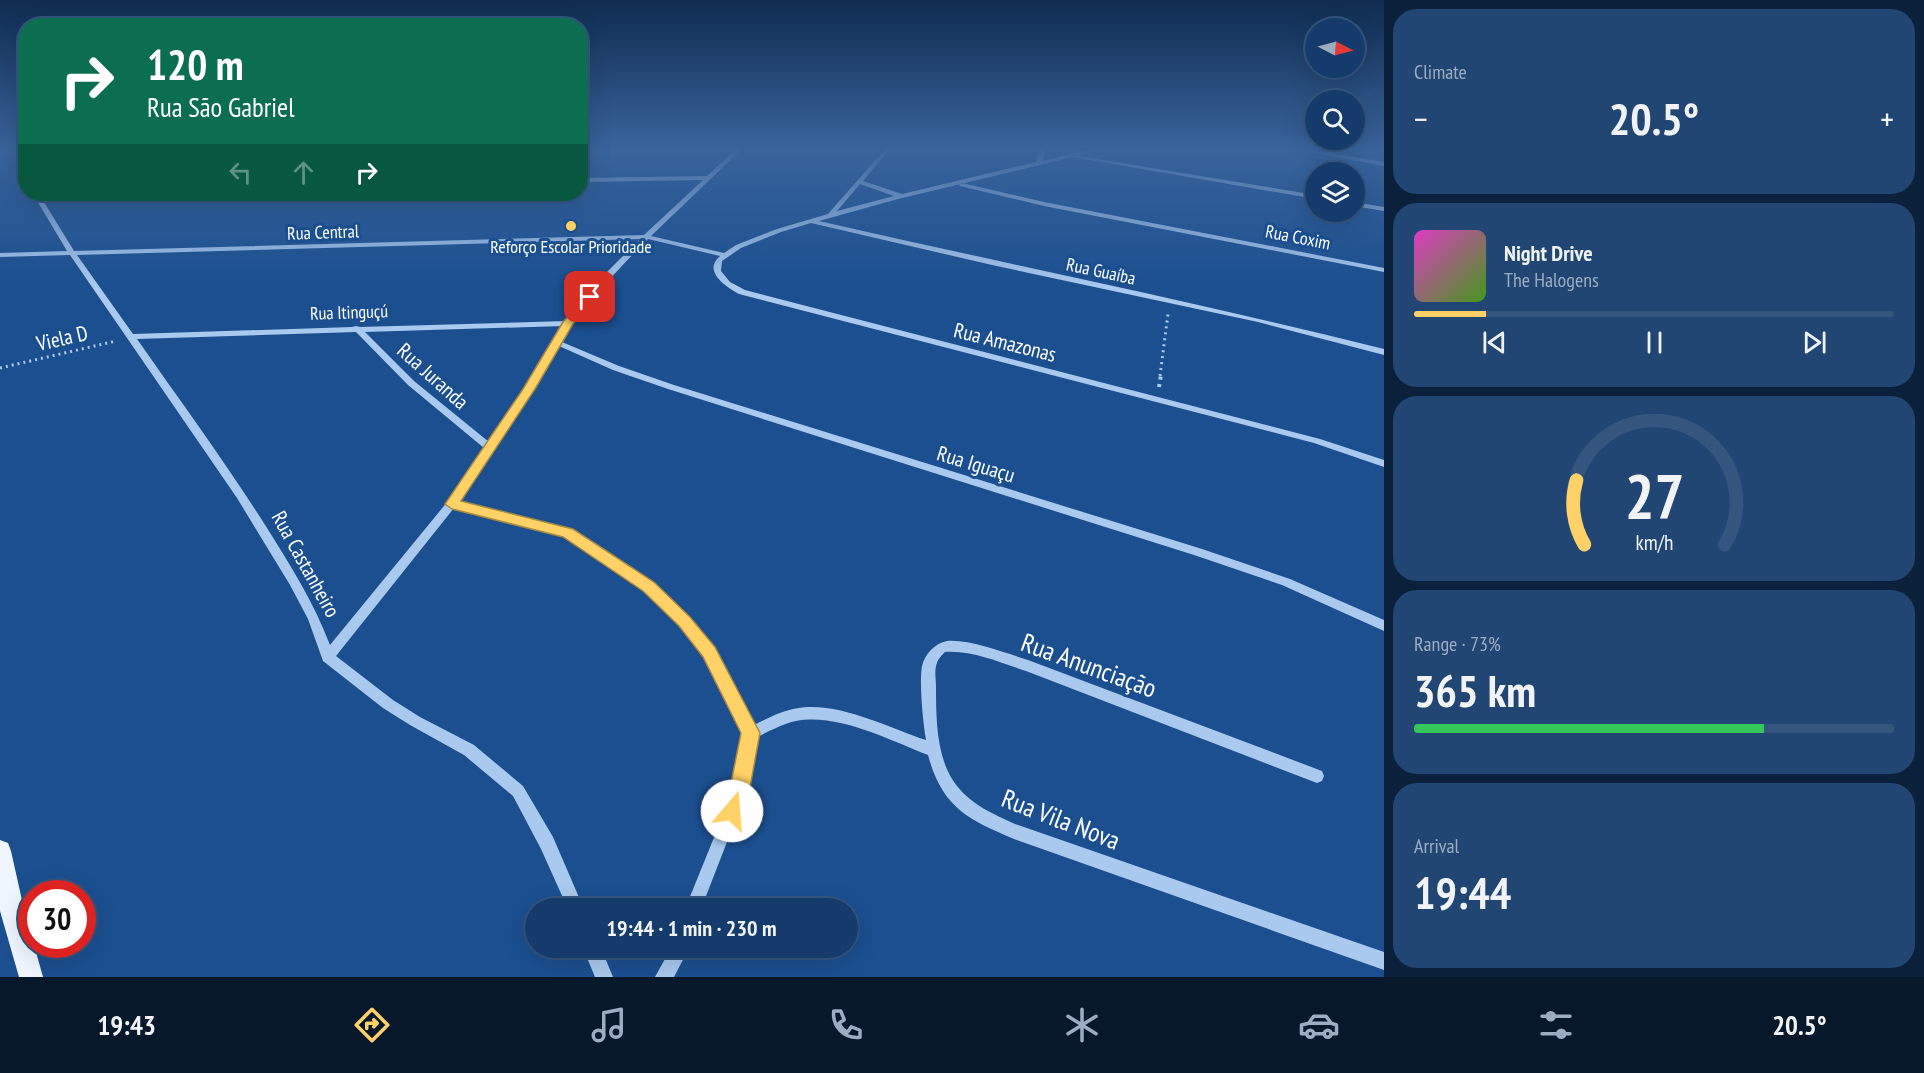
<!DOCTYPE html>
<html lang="en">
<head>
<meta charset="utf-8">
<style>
	body { margin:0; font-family:"PT Sans Narrow",sans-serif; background:#214673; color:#f1f3f6; height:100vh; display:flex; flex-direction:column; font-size:22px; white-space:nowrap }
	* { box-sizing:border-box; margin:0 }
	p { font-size:20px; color:#9dadc1 }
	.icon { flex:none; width:33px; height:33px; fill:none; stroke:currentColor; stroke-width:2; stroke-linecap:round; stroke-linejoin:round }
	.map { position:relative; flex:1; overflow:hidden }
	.details { display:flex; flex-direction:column; gap:9px; padding:9px; background:#0b203b; width:540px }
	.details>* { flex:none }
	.guide { position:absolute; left:18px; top:18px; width:570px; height:183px; border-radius:24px; box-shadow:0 6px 24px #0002,0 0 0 2px #33557e; background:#0b6e4f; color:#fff; overflow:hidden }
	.needle { width:39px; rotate:96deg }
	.fabs { position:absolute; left:1305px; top:18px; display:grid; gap:12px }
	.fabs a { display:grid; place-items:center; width:60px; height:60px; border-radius:50%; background:#143b6b; box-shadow:0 6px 24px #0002,0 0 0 2px #33557e; font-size:30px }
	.speed { position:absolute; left:18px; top:880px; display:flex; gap:12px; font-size:30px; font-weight:700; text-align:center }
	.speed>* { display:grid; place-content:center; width:78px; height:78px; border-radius:50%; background:#143b6b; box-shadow:0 6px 24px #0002,0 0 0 2px #33557e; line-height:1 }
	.speed .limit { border:9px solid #d22; background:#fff; color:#111 }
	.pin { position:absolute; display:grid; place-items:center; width:51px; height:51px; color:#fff; margin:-26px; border-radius:12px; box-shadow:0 3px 9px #0006 }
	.me { position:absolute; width:66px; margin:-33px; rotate:18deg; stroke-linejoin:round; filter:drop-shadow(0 0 4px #0008) }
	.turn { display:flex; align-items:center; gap:21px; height:126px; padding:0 30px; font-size:27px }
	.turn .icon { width:78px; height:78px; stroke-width:2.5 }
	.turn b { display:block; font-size:42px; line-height:51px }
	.lanes { display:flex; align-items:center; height:57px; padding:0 30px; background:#0003; justify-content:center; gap:30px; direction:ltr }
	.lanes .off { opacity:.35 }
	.big { font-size:45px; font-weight:800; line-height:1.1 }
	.details .tile { flex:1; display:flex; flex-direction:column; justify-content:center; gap:9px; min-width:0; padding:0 21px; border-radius:24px; background:#214673 }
	.details .dial { align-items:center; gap:0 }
	.dial svg { height:156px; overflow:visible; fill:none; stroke:#33557e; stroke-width:7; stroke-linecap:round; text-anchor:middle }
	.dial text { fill:#f1f3f6; stroke:none }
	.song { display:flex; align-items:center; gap:18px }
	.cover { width:72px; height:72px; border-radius:9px; background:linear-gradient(135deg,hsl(310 70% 55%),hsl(100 70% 35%)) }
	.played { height:6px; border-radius:3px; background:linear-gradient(90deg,#ffd166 15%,#33557e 15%) }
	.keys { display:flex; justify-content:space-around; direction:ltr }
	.heat { display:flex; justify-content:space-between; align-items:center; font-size:33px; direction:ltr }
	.charge { height:9px; border-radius:4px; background:linear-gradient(90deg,#34c759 73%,#33557e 0) }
	.trip { position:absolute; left:525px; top:898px; width:333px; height:60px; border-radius:30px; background:#143b6b; box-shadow:0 6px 24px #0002,0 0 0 2px #33557e; font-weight:800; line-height:60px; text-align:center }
	.dock { display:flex; height:96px; justify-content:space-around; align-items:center; background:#08182b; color:#9dadc1 }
	.dock .icon { width:42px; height:42px }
	.dock .on { color:#ffd166 }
	.dock b { font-size:27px; color:#f1f3f6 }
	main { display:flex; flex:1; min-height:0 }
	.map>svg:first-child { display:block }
</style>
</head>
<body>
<main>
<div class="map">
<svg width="1384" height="977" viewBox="0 0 1384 977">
	<rect width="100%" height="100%" fill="#1b4f8f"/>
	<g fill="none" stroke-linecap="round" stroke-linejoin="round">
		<path stroke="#a9c9ee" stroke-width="3" stroke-dasharray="2 4" stroke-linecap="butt" d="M 0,368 L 116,341
			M 1160,376 L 1168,314"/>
		<path stroke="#a9c9ee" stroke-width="4" stroke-dasharray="3 4.5" stroke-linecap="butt" d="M 1159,387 L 1161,375"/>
		<path fill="#a9c9ee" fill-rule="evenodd" d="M 736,149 L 742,149 L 651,236 L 724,253 L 736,245 L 777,229 L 828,214 L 885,149 L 890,149 L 863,181 L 902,194 L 1036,162 L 1040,149 L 1046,149 L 1042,161 L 1090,149 L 1101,149 L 1079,156 L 1316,195 L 1316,199 L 1073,157 L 898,199 L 819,221 C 1007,264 1197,302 1384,349 L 1384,355 L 1258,322 L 992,265 L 811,223 L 781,232 L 741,248 L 722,261 L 721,271 L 730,282 L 745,290 L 1320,439 L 1384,460 L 1384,467 L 1314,443 L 739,294 C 726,287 702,271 720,256 L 648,239 C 616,272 585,303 562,342 L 619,366 L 674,385 L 1202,549 L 1290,579 L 1384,620 L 1384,631 L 1282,585 L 1194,555 L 668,389 L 613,370 L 559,346 L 534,389 L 459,502 L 571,530 L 597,544 L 653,584 L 689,617 L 714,648 L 754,725 C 766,719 779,712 793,709 C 834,699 887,727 926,740 C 923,722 919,684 922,666 C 925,654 935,643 947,641 C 970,639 1005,653 1028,660 L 1322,771 L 1324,776 L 1322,781 L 1317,783 L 1026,671 C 1001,663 972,650 945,652 C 942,655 938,659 937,663 C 934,670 936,679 936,686 C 936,718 936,760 957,786 C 972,805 993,814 1015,824 L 1384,952 L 1384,970 L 1014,839 C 967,819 942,807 928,755 C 889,740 838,713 796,721 C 782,724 770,731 757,737 L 746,793 L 701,909 L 685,909 L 732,793 L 744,733 L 704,656 L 681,625 L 645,590 L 589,550 L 564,536 L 454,508 L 336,656 L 393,700 L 420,717 L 474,745 L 523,786 L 553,837 L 584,909 L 568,909 L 541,849 L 513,796 L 464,755 L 410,725 L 383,708 L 323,661 L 308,619 L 290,585 L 237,498 L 70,255 L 0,257 L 0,253 L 67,251 L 33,194 L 39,194 L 74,251 L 644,235 L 703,180 L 580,182 L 580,178 L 707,176 ZM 860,184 L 894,196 L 837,211 ZM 640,239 L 598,281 L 567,321 L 360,327 L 356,326 L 352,327 L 133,334 L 77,255 ZM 563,326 L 524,389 L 489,442 L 414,381 L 365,332 ZM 356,332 L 408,385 L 484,448 L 448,501 L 330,645 C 314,603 291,566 267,528 C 226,463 181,402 137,339 Z
			M 1292,149 L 1307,149 L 1384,162 L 1384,166 Z
			M 962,183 L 1044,202 L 1384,268 L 1384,272 L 1044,206 L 960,186 L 959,185 Z
			M 1354,202 L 1384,207 L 1384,211 L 1354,206 Z
			M 583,948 L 601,948 L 613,977 L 595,977 Z
			M 671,948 L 689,948 L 674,977 L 655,977 Z"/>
		<path fill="#f0f6ff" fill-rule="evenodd" d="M 0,840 L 8,843 L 11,851 L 32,945 L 34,945 L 43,977 L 19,977 L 0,911 Z"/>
	</g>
	<linearGradient id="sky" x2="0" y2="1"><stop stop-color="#0f2b4f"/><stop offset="0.52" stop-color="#39639b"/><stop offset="1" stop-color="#39639b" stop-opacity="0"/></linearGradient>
	<rect width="1384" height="286" fill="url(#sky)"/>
	<path fill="#ffd166" stroke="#a68842" stroke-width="1.5" d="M 587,294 L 595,297 L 573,324 L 535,389 L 461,501 L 573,529 L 654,582 L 690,617 L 715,647 L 760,733 L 749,793 L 739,818 L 732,821 L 725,818 L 722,811 L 729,793 L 741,733 L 703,657 L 679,626 L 643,591 L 563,537 L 452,509 L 445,504 L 523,389 L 563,322 Z"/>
	<circle fill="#ffd166" stroke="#1b4f8f" stroke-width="2" cx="571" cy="226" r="6"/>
	<g text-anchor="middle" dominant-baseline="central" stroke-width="6" stroke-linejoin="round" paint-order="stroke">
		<g font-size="18" fill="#fff" stroke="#1b4f8f">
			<text transform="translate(323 232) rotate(-2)">Rua Central</text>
			<text transform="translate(1298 237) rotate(11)">Rua Coxim</text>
			<text transform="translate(1101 271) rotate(12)">Rua Guaíba</text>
			<text transform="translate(349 312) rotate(-2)">Rua Itinguçú</text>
		</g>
		<g font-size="18" fill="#fff" stroke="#1b4f8f">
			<text x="571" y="246">Reforço Escolar Prioridade</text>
		</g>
		<g font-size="21" fill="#fff" stroke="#1b4f8f">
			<text transform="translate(62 338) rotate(-13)">Viela D</text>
			<text transform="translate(1005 342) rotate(14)">Rua Amazonas</text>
			<text transform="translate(433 376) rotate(42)">Rua Juranda</text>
			<text transform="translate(976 464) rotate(17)">Rua Iguaçu</text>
			<text transform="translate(306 564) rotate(61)">Rua Castanheiro</text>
		</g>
		<g font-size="26" fill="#fff" stroke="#1b4f8f">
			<text transform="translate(1089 665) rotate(20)">Rua Anunciação</text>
			<text transform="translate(1061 819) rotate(21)">Rua Vila Nova</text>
		</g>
	</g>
</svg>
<div class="fabs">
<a><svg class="needle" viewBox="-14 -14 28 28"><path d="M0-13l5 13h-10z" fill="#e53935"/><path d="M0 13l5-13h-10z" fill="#9dadc1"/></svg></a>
<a><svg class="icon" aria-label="search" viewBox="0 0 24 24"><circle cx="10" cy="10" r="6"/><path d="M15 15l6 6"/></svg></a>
<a><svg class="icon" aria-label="layers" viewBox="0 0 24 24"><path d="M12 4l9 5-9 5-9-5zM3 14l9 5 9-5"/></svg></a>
</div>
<div class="speed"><div class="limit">30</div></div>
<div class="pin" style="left:590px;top:297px;background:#d93025"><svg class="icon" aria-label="arrive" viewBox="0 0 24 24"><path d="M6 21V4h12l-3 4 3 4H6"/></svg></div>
<svg class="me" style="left:732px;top:811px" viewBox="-20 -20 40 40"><circle r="19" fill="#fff"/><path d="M0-13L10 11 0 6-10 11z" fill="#ffd166"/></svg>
<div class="trip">19:44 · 1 min · 230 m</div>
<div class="guide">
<div class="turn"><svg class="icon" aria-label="right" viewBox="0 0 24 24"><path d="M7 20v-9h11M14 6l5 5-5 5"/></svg><div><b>120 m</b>Rua São Gabriel</div></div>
<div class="lanes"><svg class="icon off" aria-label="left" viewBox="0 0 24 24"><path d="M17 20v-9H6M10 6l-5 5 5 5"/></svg><svg class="icon off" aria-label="ahead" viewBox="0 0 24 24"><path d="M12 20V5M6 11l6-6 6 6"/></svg><svg class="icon" aria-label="right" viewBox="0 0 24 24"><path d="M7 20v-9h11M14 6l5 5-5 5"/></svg></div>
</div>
</div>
<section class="details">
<div class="tile"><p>Climate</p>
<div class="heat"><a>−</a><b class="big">20.5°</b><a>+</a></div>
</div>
<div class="tile">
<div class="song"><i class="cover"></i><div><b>Night Drive</b><p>The Halogens</p></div></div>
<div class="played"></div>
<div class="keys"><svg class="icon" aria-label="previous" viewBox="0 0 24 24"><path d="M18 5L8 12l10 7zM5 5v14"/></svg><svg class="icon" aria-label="pause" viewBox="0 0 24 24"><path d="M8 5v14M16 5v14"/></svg><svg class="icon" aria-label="next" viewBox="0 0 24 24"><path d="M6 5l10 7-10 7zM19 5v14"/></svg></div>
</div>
<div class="tile dial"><svg viewBox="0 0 100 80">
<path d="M14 69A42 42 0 1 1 86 69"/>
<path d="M14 69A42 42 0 0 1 10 36" stroke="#ffd166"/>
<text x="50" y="56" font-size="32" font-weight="700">27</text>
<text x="50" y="72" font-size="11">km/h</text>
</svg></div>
<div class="tile"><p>Range · 73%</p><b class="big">365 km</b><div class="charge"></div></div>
<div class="tile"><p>Arrival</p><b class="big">19:44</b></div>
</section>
</main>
<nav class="dock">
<b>19:43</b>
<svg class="icon on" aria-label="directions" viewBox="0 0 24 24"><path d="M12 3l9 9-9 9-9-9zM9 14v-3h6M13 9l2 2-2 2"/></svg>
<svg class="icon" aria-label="music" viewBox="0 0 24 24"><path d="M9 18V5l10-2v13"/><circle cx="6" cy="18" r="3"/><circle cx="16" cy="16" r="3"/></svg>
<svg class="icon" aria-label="phone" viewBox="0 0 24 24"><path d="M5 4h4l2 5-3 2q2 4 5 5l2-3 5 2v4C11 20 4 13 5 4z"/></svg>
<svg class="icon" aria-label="climate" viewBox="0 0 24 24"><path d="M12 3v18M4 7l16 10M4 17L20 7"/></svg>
<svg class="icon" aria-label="car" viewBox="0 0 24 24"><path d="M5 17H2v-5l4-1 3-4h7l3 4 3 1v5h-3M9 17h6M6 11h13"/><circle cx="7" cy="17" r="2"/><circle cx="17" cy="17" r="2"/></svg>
<svg class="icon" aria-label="filters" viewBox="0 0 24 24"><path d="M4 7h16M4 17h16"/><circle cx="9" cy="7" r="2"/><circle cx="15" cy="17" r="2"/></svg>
<b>20.5°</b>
</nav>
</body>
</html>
